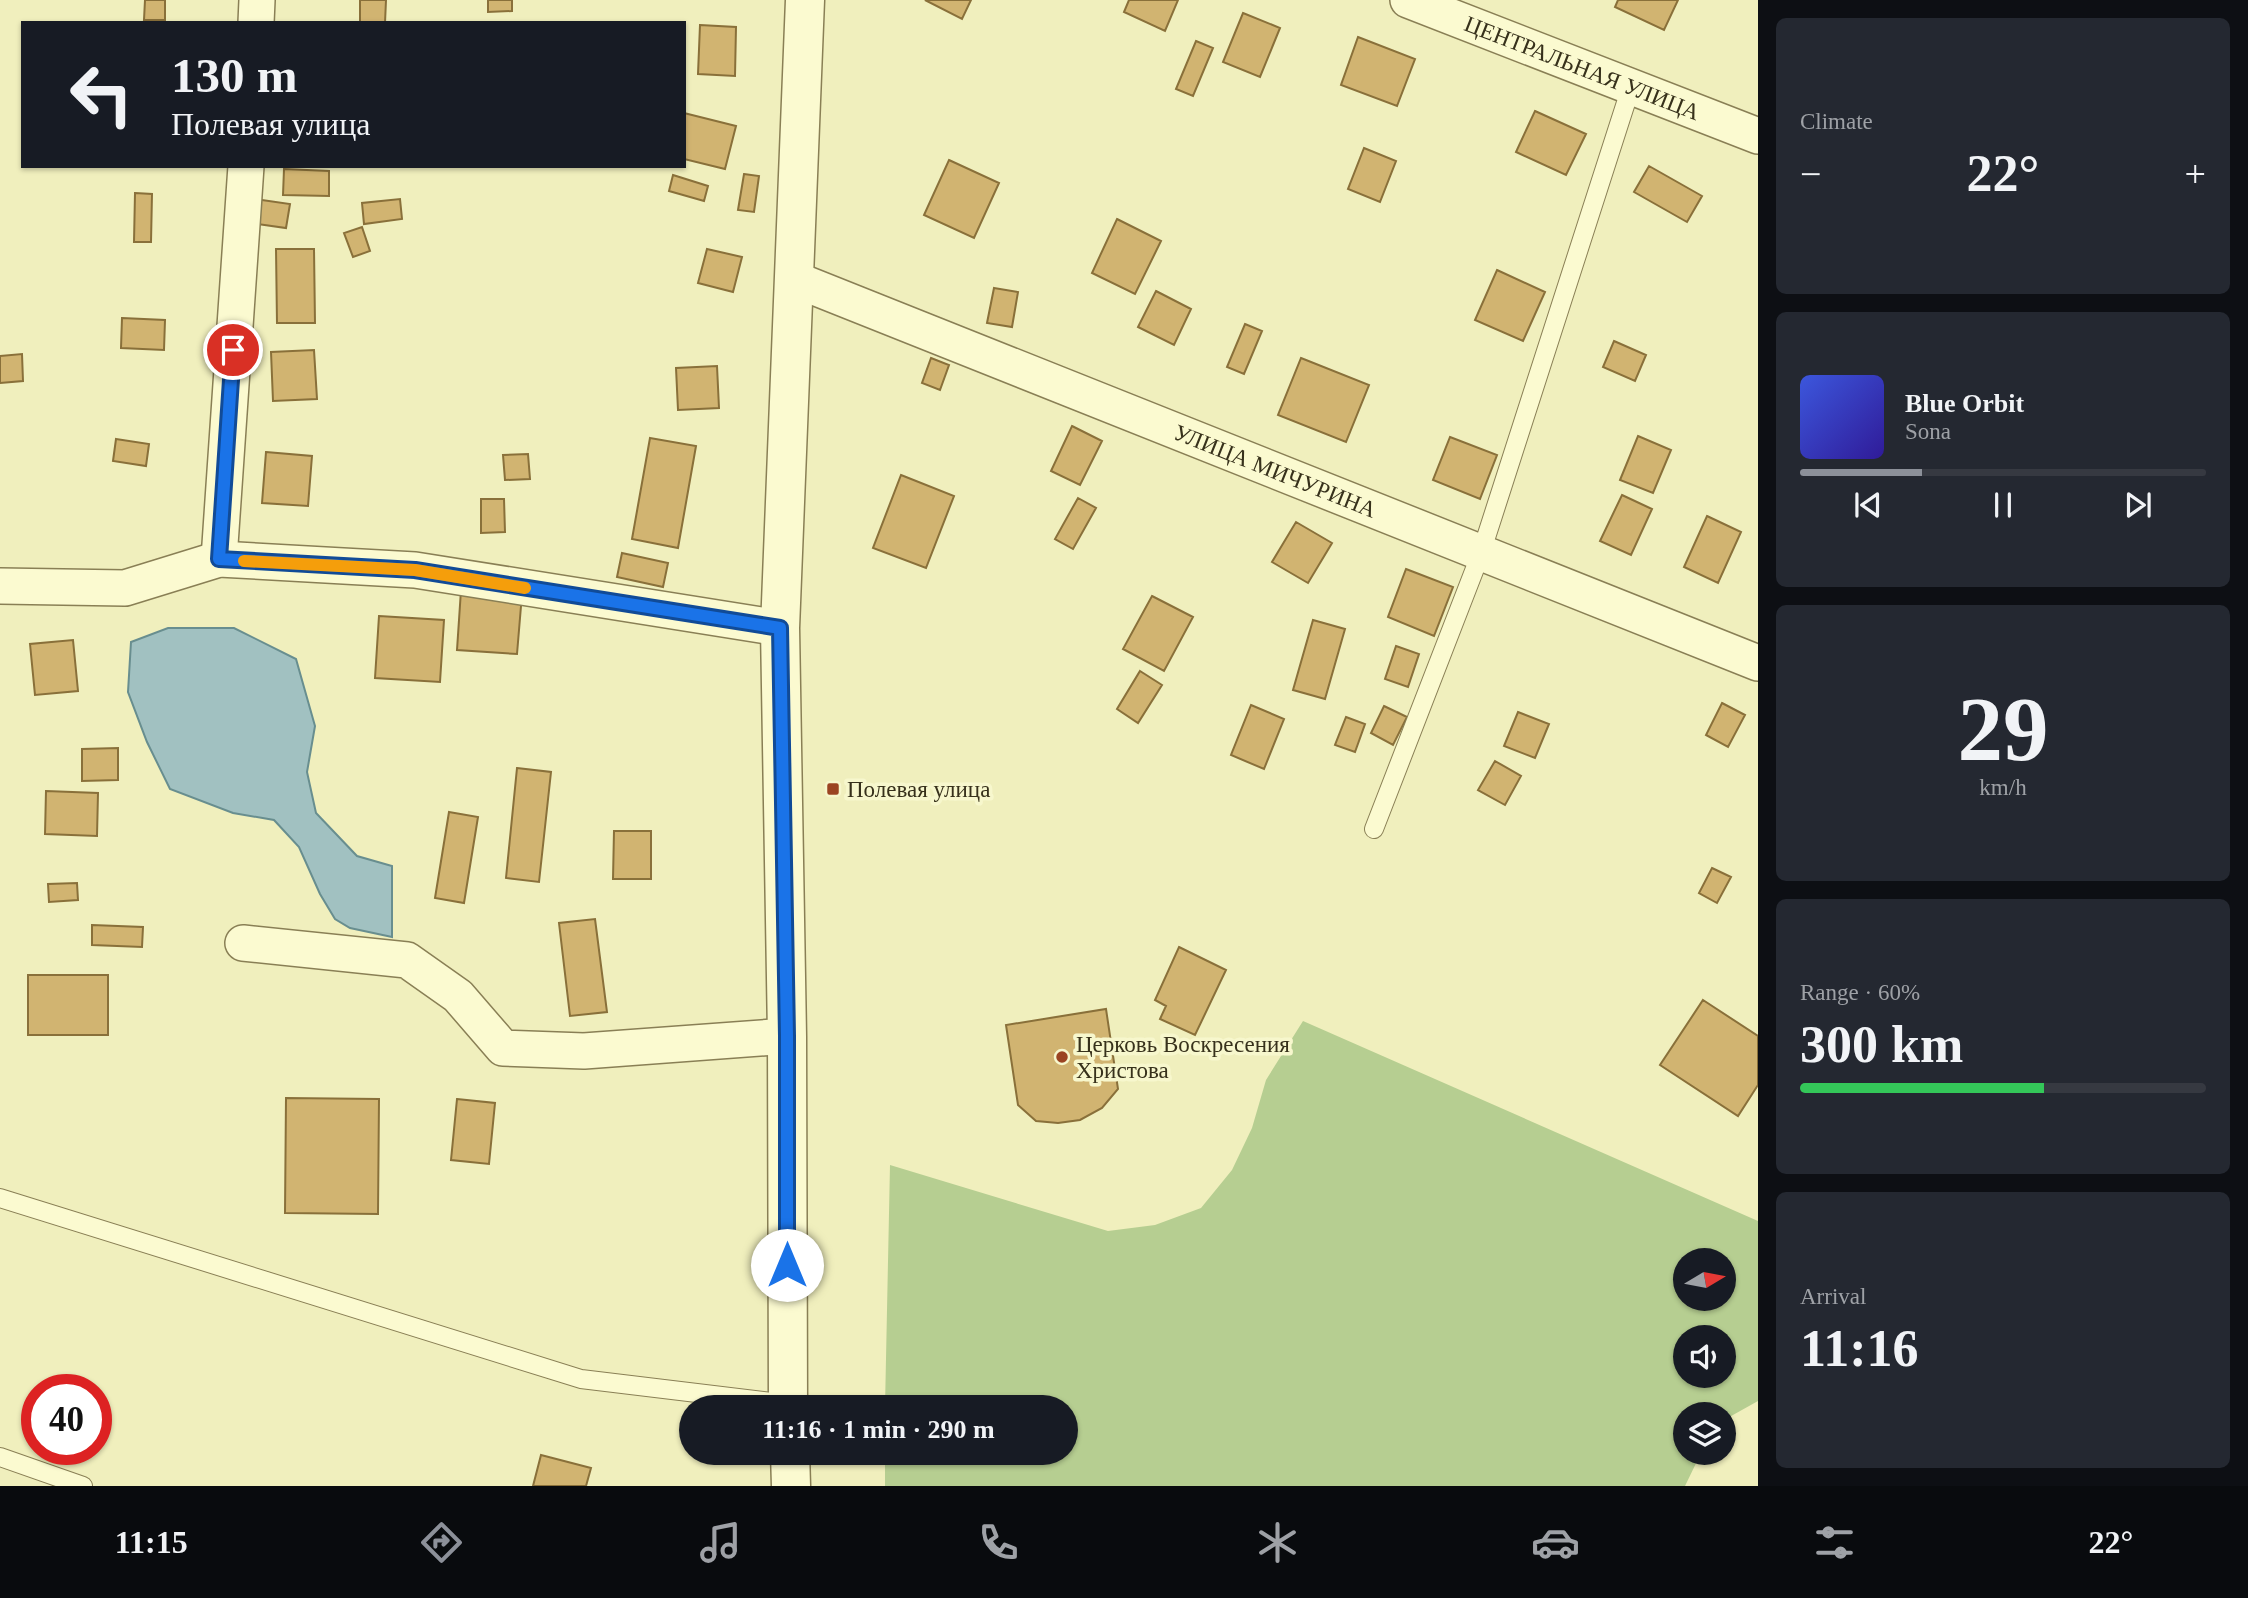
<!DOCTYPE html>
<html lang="en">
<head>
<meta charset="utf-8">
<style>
	body { margin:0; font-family:Georgia,serif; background:#242831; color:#f1f3f6; height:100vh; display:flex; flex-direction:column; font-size:26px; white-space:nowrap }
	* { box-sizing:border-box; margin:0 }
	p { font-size:23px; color:#9ea1a6 }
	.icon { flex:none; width:38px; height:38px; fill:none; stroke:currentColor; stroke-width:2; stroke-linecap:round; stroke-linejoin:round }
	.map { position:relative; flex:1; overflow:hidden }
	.details { display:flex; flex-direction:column; gap:18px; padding:18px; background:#0d0f14; width:490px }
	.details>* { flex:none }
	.hud { position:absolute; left:21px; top:21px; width:665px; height:147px; border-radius:0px; box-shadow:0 2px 5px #0004; background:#171b24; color:#f1f3f6; overflow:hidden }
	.needle { width:46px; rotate:80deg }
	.fabs { position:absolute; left:1673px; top:1248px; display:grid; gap:14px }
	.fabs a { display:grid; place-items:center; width:63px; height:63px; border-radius:50%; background:#171b24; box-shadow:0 2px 5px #0004; font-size:35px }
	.speed { position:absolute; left:21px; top:1374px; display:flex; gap:14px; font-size:35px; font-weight:700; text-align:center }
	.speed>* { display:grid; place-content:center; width:91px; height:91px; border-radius:50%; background:#171b24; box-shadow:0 2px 5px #0004; line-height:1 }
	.speed .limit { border:10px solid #d22; background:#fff; color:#111 }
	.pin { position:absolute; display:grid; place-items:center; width:60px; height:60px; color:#fff; margin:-30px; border:4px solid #fff; border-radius:50%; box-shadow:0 2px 7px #0007 }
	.me { position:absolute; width:77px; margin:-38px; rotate:0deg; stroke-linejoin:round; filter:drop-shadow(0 0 5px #0008) }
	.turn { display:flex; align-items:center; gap:24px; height:147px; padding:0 35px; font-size:32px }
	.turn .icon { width:91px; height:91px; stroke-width:2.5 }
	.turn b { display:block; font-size:49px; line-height:60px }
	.big { font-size:52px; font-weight:800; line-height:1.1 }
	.details .tile { flex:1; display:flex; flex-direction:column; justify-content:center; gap:10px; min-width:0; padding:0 24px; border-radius:10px; background:#242831 }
	.details .dial { align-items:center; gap:0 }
	.dial b { font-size:91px; line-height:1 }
	.song { display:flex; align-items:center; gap:21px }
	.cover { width:84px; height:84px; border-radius:10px; background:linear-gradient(135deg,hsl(230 70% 55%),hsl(250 70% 35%)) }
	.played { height:7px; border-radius:4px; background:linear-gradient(90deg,#8c9099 30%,#363941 30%) }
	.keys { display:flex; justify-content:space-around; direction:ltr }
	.heat { display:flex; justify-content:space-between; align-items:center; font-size:38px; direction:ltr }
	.charge { height:10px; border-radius:5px; background:linear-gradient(90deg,#34c759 60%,#363941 0) }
	.trip { position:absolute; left:679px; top:1395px; width:399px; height:70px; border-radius:35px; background:#171b24; box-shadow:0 2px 5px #0004; font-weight:800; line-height:70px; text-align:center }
	.tab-bar { display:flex; height:112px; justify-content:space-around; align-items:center; background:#090b0e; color:#9ea1a6 }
	.tab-bar .icon { width:49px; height:49px }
	.tab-bar .active { color:#8c9099 }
	.tab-bar b { font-size:32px; color:#f1f3f6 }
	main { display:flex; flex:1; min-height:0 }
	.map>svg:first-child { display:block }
</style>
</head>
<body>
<main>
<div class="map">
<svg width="1758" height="1486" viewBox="0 0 1758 1486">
	<rect width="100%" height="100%" fill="#f0efbd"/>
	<path fill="#b6ce91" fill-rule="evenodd" d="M 1303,1021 L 1758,1221 L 1758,1401 L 1724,1420 L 1724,1414 L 1685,1414 L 1685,1452 L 1701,1453 L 1685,1486 L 885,1486 L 885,1453 L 1066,1452 L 1066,1407 L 885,1407 L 890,1165 L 1108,1231 L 1155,1225 L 1201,1208 L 1232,1170 L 1252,1128 L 1266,1080 ZM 1685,1260 L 1724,1260 L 1724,1298 L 1685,1298 ZM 1685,1337 L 1724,1337 L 1724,1376 L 1685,1376 Z"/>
	<path fill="#a1c1c1" stroke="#688e8f" stroke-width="2" d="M 168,628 L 234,628 L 296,659 L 315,726 L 307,772 L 316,813 L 357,856 L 392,866 L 392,937 L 350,928 L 335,919 L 320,894 L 299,847 L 274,820 L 233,813 L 170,789 L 147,742 L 128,692 L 131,642 Z"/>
	<path fill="#d1b471" stroke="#89703a" stroke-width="2" d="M 145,0 L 165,0 L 165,20 L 144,20 Z
		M 360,0 L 386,0 L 385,23 L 360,23 Z
		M 488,0 L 512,0 L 512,11 L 488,12 Z
		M 925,0 L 971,0 L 962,19 Z
		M 1129,0 L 1178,0 L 1165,31 L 1124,12 Z
		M 1618,0 L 1678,0 L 1664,30 L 1615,7 Z
		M 1243,13 L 1280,28 L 1260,77 L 1223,62 Z
		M 700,25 L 736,27 L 735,76 L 698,74 Z
		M 1358,37 L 1415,59 L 1397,106 L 1341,85 Z
		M 1196,41 L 1213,48 L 1193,96 L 1176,89 Z
		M 1535,111 L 1586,134 L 1566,175 L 1516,152 Z
		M 684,113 L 736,126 L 725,169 L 684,159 Z
		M 1364,148 L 1396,161 L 1380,202 L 1348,189 Z
		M 949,160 L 999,183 L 974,238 L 924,215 Z
		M 1649,166 L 1702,196 L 1687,222 L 1634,192 Z
		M 284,169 L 329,171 L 329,196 L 283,195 Z
		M 744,174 L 759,176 L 754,212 L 738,210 Z
		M 673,175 L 708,186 L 704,201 L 669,191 Z
		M 135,193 L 152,194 L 151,242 L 134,242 Z
		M 255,199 L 290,204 L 286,228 L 251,223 Z
		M 400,199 L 402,219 L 364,224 L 362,203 Z
		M 1117,219 L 1161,241 L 1135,294 L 1092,273 Z
		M 362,227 L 370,251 L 353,257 L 344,233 Z
		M 276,249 L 314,249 L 315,323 L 277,323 Z
		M 707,249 L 742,257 L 733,292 L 698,283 Z
		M 1497,270 L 1545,292 L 1523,341 L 1475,320 Z
		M 994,288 L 1018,292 L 1012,327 L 987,323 Z
		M 1156,291 L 1191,309 L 1174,345 L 1138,327 Z
		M 122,318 L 165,320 L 164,350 L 121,348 Z
		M 1245,324 L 1262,331 L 1244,374 L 1227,367 Z
		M 1614,341 L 1646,355 L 1635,381 L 1603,367 Z
		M 314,350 L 317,399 L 273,401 L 271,352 Z
		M 22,354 L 23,381 L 0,383 L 0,356 Z
		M 931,358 L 949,365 L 940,390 L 922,383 Z
		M 1301,358 L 1369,385 L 1346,442 L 1278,415 Z
		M 717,366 L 719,408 L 678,410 L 676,368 Z
		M 1072,426 L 1102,441 L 1080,485 L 1051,471 Z
		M 1638,436 L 1671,450 L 1653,493 L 1620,480 Z
		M 1450,437 L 1497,455 L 1480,499 L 1433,480 Z
		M 650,438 L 696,446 L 678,548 L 632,539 Z
		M 116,439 L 149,444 L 146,466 L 113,461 Z
		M 266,452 L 312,456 L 308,506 L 262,503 Z
		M 528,454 L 530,479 L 505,480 L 503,455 Z
		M 901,475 L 954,496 L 926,568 L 873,548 Z
		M 1622,495 L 1652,509 L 1631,555 L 1600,541 Z
		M 1078,498 L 1096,508 L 1073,549 L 1055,539 Z
		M 481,499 L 504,499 L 505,532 L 481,533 Z
		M 1707,516 L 1741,532 L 1718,583 L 1684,567 Z
		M 1296,522 L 1332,543 L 1308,583 L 1272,562 Z
		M 622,553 L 668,563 L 663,587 L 617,577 Z
		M 1406,569 L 1453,587 L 1434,636 L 1388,617 Z
		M 461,590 L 522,594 L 517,654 L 457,650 Z
		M 1152,596 L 1193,617 L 1164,671 L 1123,649 Z
		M 379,616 L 444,620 L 440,682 L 375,678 Z
		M 1313,620 L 1345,629 L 1325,699 L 1293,690 Z
		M 73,640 L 78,691 L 35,695 L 30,644 Z
		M 1396,646 L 1419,654 L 1408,687 L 1385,679 Z
		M 1140,671 L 1162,685 L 1138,723 L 1117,709 Z
		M 1722,703 L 1745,715 L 1728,747 L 1706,735 Z
		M 1251,705 L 1284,719 L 1264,769 L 1231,755 Z
		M 1384,706 L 1407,717 L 1393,745 L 1371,733 Z
		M 1518,712 L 1549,724 L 1535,758 L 1504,746 Z
		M 1346,717 L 1365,724 L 1355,752 L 1335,745 Z
		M 118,748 L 118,780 L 82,781 L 82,749 Z
		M 1495,761 L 1521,776 L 1505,805 L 1478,790 Z
		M 517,768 L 551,772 L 539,882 L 506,878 Z
		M 46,791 L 98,793 L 97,836 L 45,834 Z
		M 449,812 L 478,817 L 464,903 L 435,898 Z
		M 614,831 L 651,831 L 651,879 L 613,879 Z
		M 1712,868 L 1731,877 L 1717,903 L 1699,893 Z
		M 77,883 L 78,900 L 49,902 L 48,884 Z
		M 595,919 L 607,1012 L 570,1016 L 559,923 Z
		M 92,925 L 143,927 L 142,947 L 92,945 Z
		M 1179,947 L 1226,970 L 1195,1035 L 1160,1019 L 1166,1006 L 1155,1000 Z
		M 28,975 L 108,975 L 108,1035 L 28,1035 Z
		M 1703,1000 L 1758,1036 L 1758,1085 L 1738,1116 L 1660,1065 Z
		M 1106,1009 L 1118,1089 L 1102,1108 L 1080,1120 L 1058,1123 L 1036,1121 L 1018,1105 L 1006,1025 Z
		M 286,1098 L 379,1099 L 378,1214 L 285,1213 Z
		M 457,1099 L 495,1103 L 489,1164 L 451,1160 Z
		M 541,1455 L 591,1468 L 586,1486 L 533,1486 Z"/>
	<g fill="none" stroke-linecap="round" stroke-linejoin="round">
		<defs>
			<path id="service" d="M 1374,829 L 1481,553 L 1631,87
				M 0,1198 L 581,1379 L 788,1404
				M 0,1457 L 83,1486"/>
			<g id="minor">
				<path id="s1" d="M 1408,0 L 1758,136"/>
				<path d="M 256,23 L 257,0"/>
				<path id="s2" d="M 794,279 L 1758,663"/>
				<path d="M 219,559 L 246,166"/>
				<path d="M 0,586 L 125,588 L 219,559 L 415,570 L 780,628"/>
				<path d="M 243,943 L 407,960 L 458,996 L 503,1048 L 584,1051 L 787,1036"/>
			</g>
			<path id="tertiary" d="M 788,1407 L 787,1036 L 780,628 L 805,0
				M 790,1452 L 791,1486"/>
		</defs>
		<use href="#service" stroke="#897f55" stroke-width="20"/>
		<use href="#minor" stroke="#897f55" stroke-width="38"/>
		<use href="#tertiary" stroke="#897f55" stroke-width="41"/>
		<use href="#service" stroke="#fbfad0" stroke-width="18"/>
		<use href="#minor" stroke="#fbfad0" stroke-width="35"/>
		<use href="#tertiary" stroke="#fbfad0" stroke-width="38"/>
	</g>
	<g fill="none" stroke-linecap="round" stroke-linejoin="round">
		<defs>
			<path id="route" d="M 233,350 L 219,559 L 415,570 L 780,628 L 787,1036 L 787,1265"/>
		</defs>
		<use href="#route" stroke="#114b97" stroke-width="18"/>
		<use href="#route" stroke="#1a73e8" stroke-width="12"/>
		<path stroke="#f59e0b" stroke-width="12" d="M 244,561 L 415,570 L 525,588"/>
	</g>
	<g fill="#9b4422" stroke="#f7f7cd" stroke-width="2.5">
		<rect x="826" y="782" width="14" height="14" rx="3.5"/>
		<circle cx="1062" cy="1057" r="7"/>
	</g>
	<g text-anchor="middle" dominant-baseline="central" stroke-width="7" stroke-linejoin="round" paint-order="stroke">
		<g font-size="23" fill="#37311b" stroke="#f7f7cd">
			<text stroke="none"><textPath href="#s1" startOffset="187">ЦЕНТРАЛЬНАЯ УЛИЦА</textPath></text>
			<text stroke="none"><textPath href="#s2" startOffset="518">УЛИЦА МИЧУРИНА</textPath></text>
		</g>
		<g font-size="23" fill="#37311b" stroke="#f7f7cd" text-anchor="start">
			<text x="847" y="789">Полевая улица</text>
			<text x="1076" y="1044">Церковь Воскресения<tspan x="1076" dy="26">Христова</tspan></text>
		</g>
	</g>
</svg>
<div class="fabs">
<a><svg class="needle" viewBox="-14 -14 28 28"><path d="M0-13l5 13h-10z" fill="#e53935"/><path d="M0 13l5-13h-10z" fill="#9ea1a6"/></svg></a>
<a><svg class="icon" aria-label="sound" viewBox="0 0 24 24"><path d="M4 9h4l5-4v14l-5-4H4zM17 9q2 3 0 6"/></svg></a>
<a><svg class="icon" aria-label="layers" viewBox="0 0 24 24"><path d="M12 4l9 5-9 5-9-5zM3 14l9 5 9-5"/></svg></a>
</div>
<div class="speed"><div class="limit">40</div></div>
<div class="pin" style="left:233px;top:350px;background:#d93025"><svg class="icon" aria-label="arrive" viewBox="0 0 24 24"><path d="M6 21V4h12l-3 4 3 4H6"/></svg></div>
<svg class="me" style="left:787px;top:1265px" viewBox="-20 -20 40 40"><circle r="19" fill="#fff"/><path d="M0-13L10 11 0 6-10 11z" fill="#1a73e8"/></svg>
<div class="trip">11:16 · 1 min · 290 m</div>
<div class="hud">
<div class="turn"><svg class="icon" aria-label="left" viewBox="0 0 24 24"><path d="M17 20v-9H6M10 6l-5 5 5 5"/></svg><div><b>130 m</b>Полевая улица</div></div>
</div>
</div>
<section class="details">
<div class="tile"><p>Climate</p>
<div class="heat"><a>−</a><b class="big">22°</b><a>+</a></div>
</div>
<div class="tile">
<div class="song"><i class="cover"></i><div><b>Blue Orbit</b><p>Sona</p></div></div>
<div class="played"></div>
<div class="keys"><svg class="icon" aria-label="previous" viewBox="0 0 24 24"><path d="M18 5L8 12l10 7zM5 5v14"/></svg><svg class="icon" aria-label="pause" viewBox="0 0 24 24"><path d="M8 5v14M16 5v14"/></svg><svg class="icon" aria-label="next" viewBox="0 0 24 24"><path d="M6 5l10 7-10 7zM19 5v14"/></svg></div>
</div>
<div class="tile dial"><b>29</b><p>km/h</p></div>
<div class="tile"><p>Range · 60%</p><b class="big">300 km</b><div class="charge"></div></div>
<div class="tile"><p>Arrival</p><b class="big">11:16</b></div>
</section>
</main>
<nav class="tab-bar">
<b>11:15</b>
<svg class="icon active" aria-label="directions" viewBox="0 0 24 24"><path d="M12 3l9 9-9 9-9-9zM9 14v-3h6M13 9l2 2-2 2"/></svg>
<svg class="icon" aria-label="music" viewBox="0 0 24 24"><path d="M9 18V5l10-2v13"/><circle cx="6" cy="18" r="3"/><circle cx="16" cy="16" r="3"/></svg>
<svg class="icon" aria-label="phone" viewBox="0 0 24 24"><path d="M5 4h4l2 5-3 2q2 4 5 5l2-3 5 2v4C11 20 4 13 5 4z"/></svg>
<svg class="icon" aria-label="climate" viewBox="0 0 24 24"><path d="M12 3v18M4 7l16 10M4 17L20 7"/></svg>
<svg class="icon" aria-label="car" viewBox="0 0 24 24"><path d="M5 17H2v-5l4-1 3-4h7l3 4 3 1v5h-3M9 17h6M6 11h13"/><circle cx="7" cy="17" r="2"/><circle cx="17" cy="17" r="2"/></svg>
<svg class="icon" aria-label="filters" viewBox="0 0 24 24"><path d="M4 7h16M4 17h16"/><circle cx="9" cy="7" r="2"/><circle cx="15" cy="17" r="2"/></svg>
<b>22°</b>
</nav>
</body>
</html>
